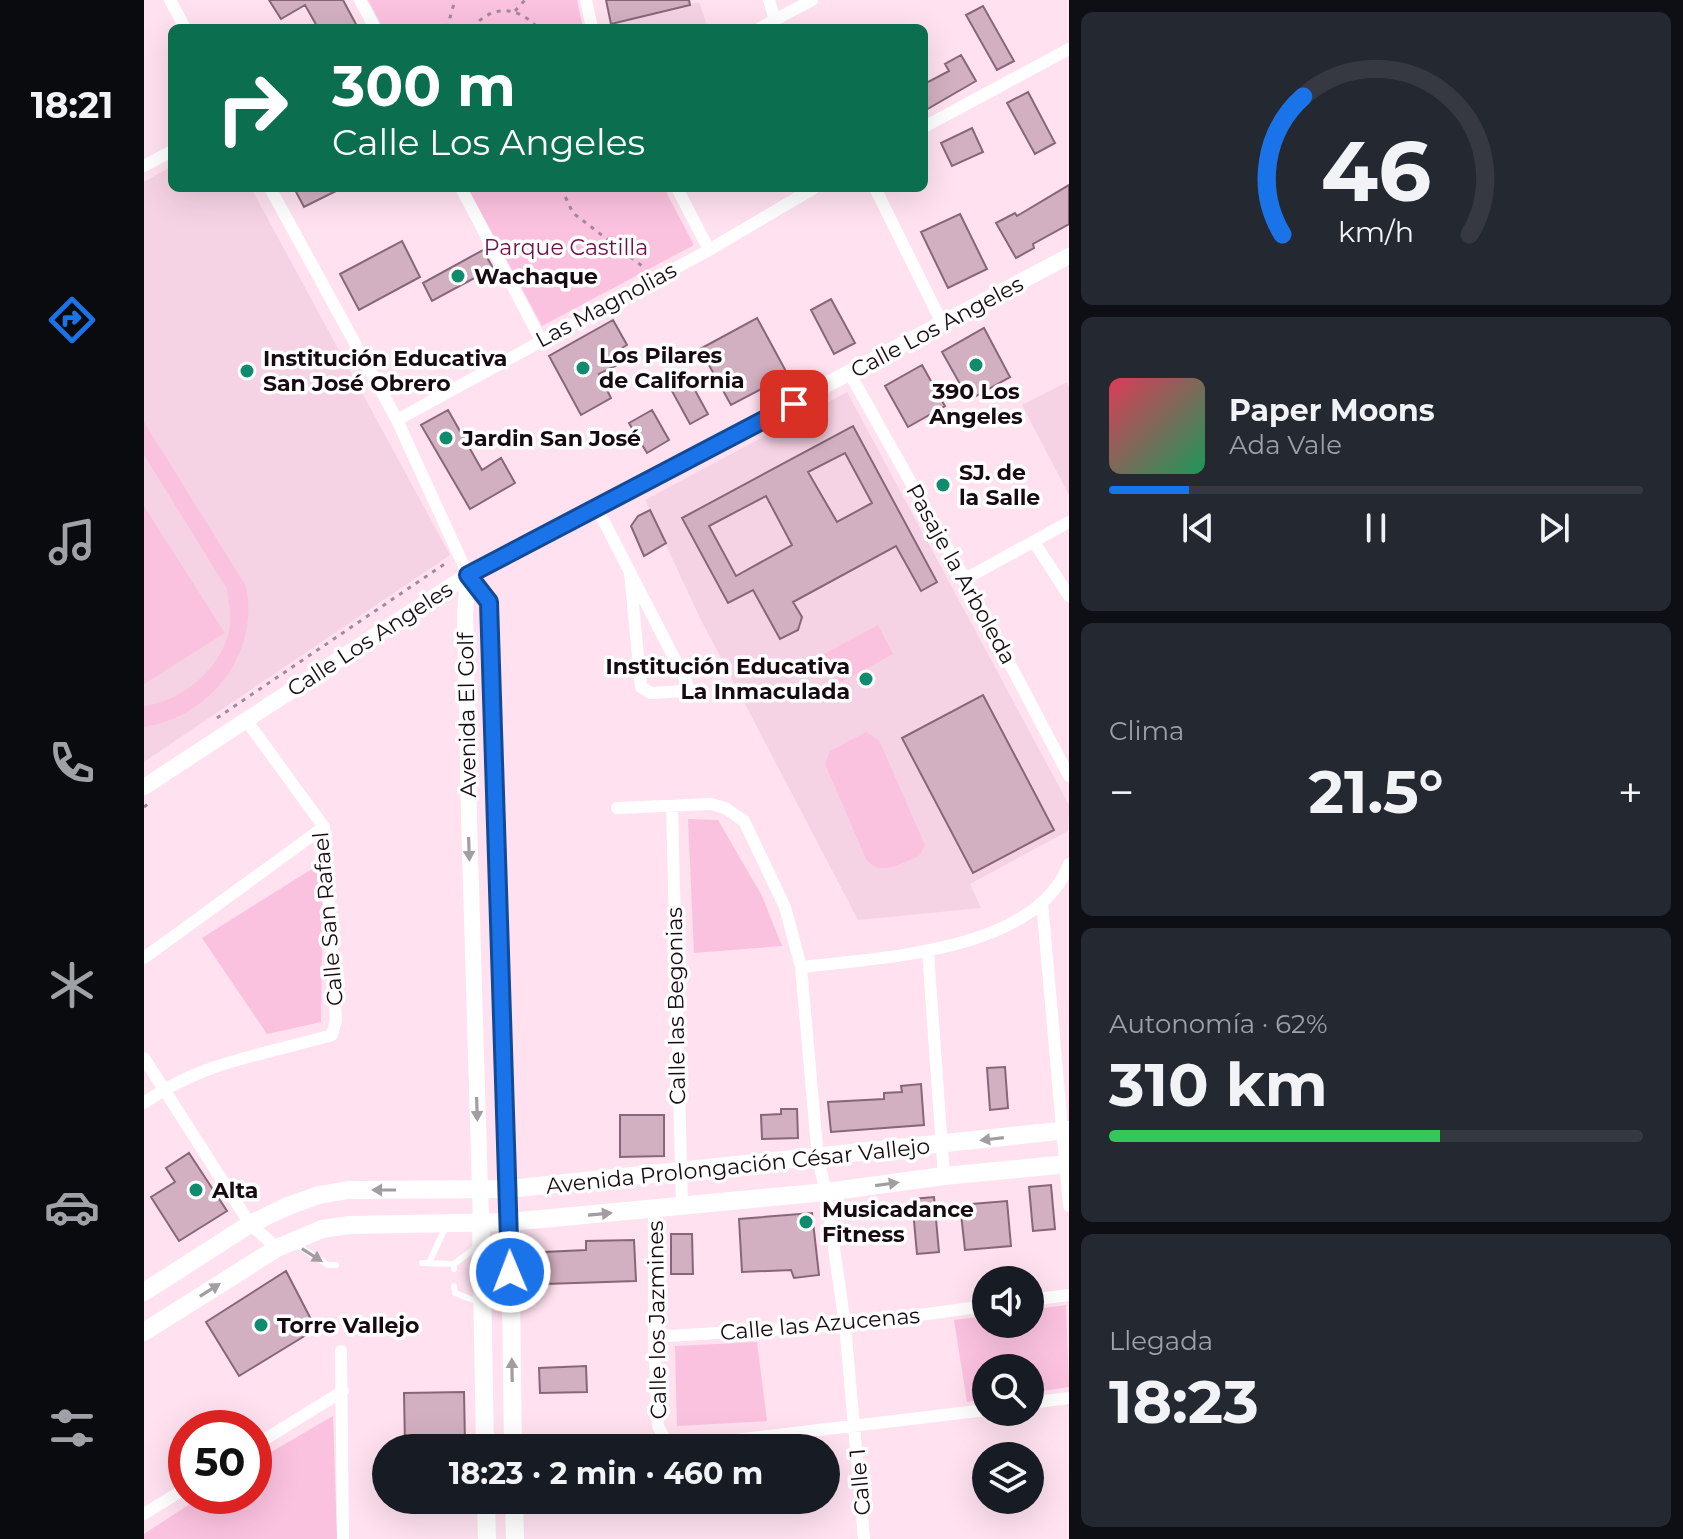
<!DOCTYPE html>
<html lang="es">
<head>
<meta charset="utf-8">
<style>
	body { margin:0; font-family:Montserrat,sans-serif; background:#242831; color:#f1f3f6; height:100vh; display:flex; flex-direction:column; font-size:30px; white-space:nowrap }
	* { box-sizing:border-box; margin:0 }
	p { font-size:26px; color:#9ea1a6 }
	.icon { flex:none; width:44px; height:44px; fill:none; stroke:currentColor; stroke-width:2; stroke-linecap:round; stroke-linejoin:round }
	.map { position:relative; flex:1; overflow:hidden }
	.panel { display:flex; flex-direction:column; gap:12px; padding:12px; background:#0d0f14; width:614px }
	.panel>* { flex:none }
	.guide { position:absolute; left:24px; top:24px; width:760px; height:168px; border-radius:12px; box-shadow:0 8px 32px #0002; background:#0b6e4f; color:#fff; overflow:hidden }
	.fabs { position:absolute; left:828px; top:1266px; display:grid; gap:16px }
	.fabs a { display:grid; place-items:center; width:72px; height:72px; border-radius:50%; background:#171b24; box-shadow:0 8px 32px #0002; font-size:40px }
	.speed { position:absolute; left:24px; top:1410px; display:flex; gap:16px; font-size:40px; font-weight:700; text-align:center }
	.speed>* { display:grid; place-content:center; width:104px; height:104px; border-radius:50%; background:#171b24; box-shadow:0 8px 32px #0002; line-height:1 }
	.speed .limit { border:12px solid #d22; background:#fff; color:#111 }
	.pin { position:absolute; display:grid; place-items:center; width:68px; height:68px; color:#fff; margin:-34px; border-radius:16px; box-shadow:0 4px 12px #0006 }
	.me { position:absolute; width:88px; margin:-44px; rotate:359deg; stroke-linejoin:round; filter:drop-shadow(0 0 6px #0008) }
	.turn { display:flex; align-items:center; gap:28px; height:168px; padding:0 32px; font-size:36px }
	.turn .icon { width:104px; height:104px; stroke-width:2.5 }
	.turn b { display:block; font-size:56px; line-height:68px }
	.big { font-size:60px; font-weight:700; line-height:1.1 }
	.panel .tile { flex:1; display:flex; flex-direction:column; justify-content:center; gap:12px; min-width:0; padding:0 28px; border-radius:12px; background:#242831 }
	.panel .dial { align-items:center; gap:0 }
	.dial svg { height:208px; overflow:visible; fill:none; stroke:#363941; stroke-width:7; stroke-linecap:round; text-anchor:middle }
	.dial text { fill:#f1f3f6; stroke:none }
	.song { display:flex; align-items:center; gap:24px }
	.cover { width:96px; height:96px; border-radius:12px; background:linear-gradient(135deg,hsl(350 70% 55%),hsl(150 70% 35%)) }
	.played { height:8px; border-radius:4px; background:linear-gradient(90deg,#1a73e8 15%,#363941 15%) }
	.keys { display:flex; justify-content:space-around; direction:ltr }
	.heat { display:flex; justify-content:space-between; align-items:center; font-size:44px; direction:ltr }
	.charge { height:12px; border-radius:6px; background:linear-gradient(90deg,#34c759 62%,#363941 0) }
	.trip { position:absolute; left:228px; top:1434px; width:468px; height:80px; border-radius:40px; background:#171b24; box-shadow:0 8px 32px #0002; font-weight:700; line-height:80px; text-align:center }
	main { display:flex; flex:1; min-height:0 }
	.menu { display:flex; flex-direction:column; width:144px; justify-content:space-around; align-items:center; background:#090b0e; color:#9ea1a6 }
	.menu .icon { width:56px; height:56px }
	.menu .on { color:#1a73e8 }
	.menu b { font-size:36px; color:#f1f3f6 }
	.map>svg:first-child { display:block }
</style>
</head>
<body>
<main>
<nav class="menu">
<b>18:21</b>
<svg class="icon on" aria-label="directions" viewBox="0 0 24 24"><path d="M12 3l9 9-9 9-9-9zM9 14v-3h6M13 9l2 2-2 2"/></svg>
<svg class="icon" aria-label="music" viewBox="0 0 24 24"><path d="M9 18V5l10-2v13"/><circle cx="6" cy="18" r="3"/><circle cx="16" cy="16" r="3"/></svg>
<svg class="icon" aria-label="phone" viewBox="0 0 24 24"><path d="M5 4h4l2 5-3 2q2 4 5 5l2-3 5 2v4C11 20 4 13 5 4z"/></svg>
<svg class="icon" aria-label="climate" viewBox="0 0 24 24"><path d="M12 3v18M4 7l16 10M4 17L20 7"/></svg>
<svg class="icon" aria-label="car" viewBox="0 0 24 24"><path d="M5 17H2v-5l4-1 3-4h7l3 4 3 1v5h-3M9 17h6M6 11h13"/><circle cx="7" cy="17" r="2"/><circle cx="17" cy="17" r="2"/></svg>
<svg class="icon" aria-label="filters" viewBox="0 0 24 24"><path d="M4 7h16M4 17h16"/><circle cx="9" cy="7" r="2"/><circle cx="15" cy="17" r="2"/></svg>
</nav>
<div class="map">
<svg width="925" height="1539" viewBox="0 0 925 1539">
	<rect width="100%" height="100%" fill="#ffe1ef"/>
	<path fill="#f6d3e4" d="M 555,2 L 564,28 L 469,28 L 467,24 Z
		M 28,166 L 28,188 L 107,188 L 306,555 L 0,762 L 0,182 Z
		M 923,382 L 925,387 L 925,495 L 878,405 Z
		M 703,392 L 925,805 L 924,831 L 826,884 L 837,908 L 714,920 L 556,618 L 501,500 Z"/>
	<path fill="#fbc2df" d="M 224,0 L 433,0 L 439,28 L 239,28 Z
		M 324,188 L 520,188 L 550,245 L 398,326 Z
		M 0,422 L 102,586 C 116,653 67,717 0,727 L 0,706 C 38,701 75,670 85,632 C 88,618 85,603 83,589 L 0,455 Z
		M 0,506 L 81,633 L 0,684 Z
		M 734,625 L 749,654 L 696,683 L 680,654 Z
		M 722,732 L 735,740 L 781,845 L 775,856 C 757,863 736,878 722,859 L 681,764 L 686,751 Z
		M 544,819 L 574,820 L 618,896 L 638,946 L 550,953 Z
		M 179,862 L 177,1022 L 123,1034 L 58,938 Z
		M 922,1305 L 925,1387 L 886,1393 L 886,1368 L 842,1368 L 842,1399 L 823,1402 L 810,1320 L 842,1316 L 842,1324 L 886,1324 L 886,1310 Z
		M 613,1342 L 623,1421 L 533,1426 L 531,1346 Z
		M 189,1416 L 193,1539 L 0,1539 L 0,1534 L 58,1496 L 110,1496 L 110,1462 Z"/>
	<path fill="#d3b0c1" stroke="#876777" stroke-width="2" fill-rule="evenodd" d="M 125,0 L 199,0 L 214,28 L 174,28 L 161,5 L 137,19 Z
		M 462,0 L 545,0 L 546,5 L 467,24 Z
		M 839,6 L 870,61 L 853,70 L 822,15 Z
		M 817,55 L 832,81 L 780,111 L 780,84 L 805,71 L 801,64 Z
		M 884,92 L 911,143 L 891,154 L 863,103 Z
		M 828,128 L 839,152 L 808,166 L 797,143 Z
		M 925,185 L 925,224 L 889,244 L 890,248 L 872,258 L 852,223 L 871,213 L 873,216 Z
		M 150,188 L 198,188 L 160,207 Z
		M 816,214 L 843,269 L 804,288 L 777,232 Z
		M 258,241 L 276,277 L 215,310 L 196,274 Z
		M 339,250 L 349,268 L 288,301 L 279,283 Z
		M 687,299 L 711,343 L 690,354 L 667,310 Z
		M 613,318 L 644,375 L 587,405 L 556,349 Z
		M 469,320 L 483,345 L 471,352 L 477,363 L 455,374 L 467,398 L 437,415 L 405,356 Z
		M 840,328 L 866,377 L 825,400 L 798,352 Z
		M 778,365 L 801,406 L 764,427 L 741,386 Z
		M 541,372 L 564,414 L 546,424 L 523,382 Z
		M 304,410 L 338,470 L 357,458 L 371,483 L 326,509 L 277,425 Z
		M 508,410 L 525,440 L 503,453 L 485,423 Z
		M 709,426 L 793,582 L 777,591 L 752,546 L 649,602 L 658,617 L 654,630 L 636,639 L 609,590 L 584,603 L 538,518 ZM 701,453 L 728,503 L 693,522 L 664,472 ZM 622,496 L 648,545 L 592,576 L 565,526 Z
		M 506,510 L 522,543 L 500,556 L 487,526 L 494,516 Z
		M 839,695 L 910,830 L 829,873 L 758,738 Z
		M 861,1067 L 864,1108 L 846,1110 L 843,1068 Z
		M 777,1084 L 780,1125 L 687,1132 L 684,1102 L 740,1099 L 740,1093 L 758,1092 L 757,1086 Z
		M 637,1109 L 653,1109 L 654,1138 L 618,1139 L 617,1115 L 637,1114 Z
		M 476,1115 L 520,1115 L 520,1156 L 476,1157 Z
		M 45,1153 L 83,1211 L 35,1241 L 7,1197 L 31,1182 L 22,1168 Z
		M 907,1185 L 911,1229 L 889,1231 L 885,1187 Z
		M 790,1197 L 795,1252 L 773,1254 L 768,1199 Z
		M 863,1201 L 867,1246 L 821,1250 L 816,1205 Z
		M 668,1213 L 675,1275 L 650,1278 L 647,1270 L 598,1272 L 595,1219 Z
		M 527,1234 L 548,1234 L 549,1274 L 527,1274 Z
		M 490,1240 L 492,1281 L 401,1284 L 400,1252 L 442,1250 L 442,1241 Z
		M 142,1271 L 172,1329 L 95,1376 L 62,1322 Z
		M 442,1366 L 443,1392 L 396,1393 L 395,1368 Z
		M 320,1392 L 321,1444 L 261,1445 L 260,1393 Z"/>
	<g fill="none" stroke-linecap="round" stroke-linejoin="round">
		<path stroke="#a28b96" stroke-width="3" stroke-dasharray="4 6" stroke-linecap="butt" d="M 371,11 L 381,0
			M 303,28 L 311,0
			M 328,28 C 349,4 373,6 394,28
			M 417,188 L 429,213 L 502,269
			M 73,718 L 302,563
			M 0,807 L 8,801"/>
		<path stroke="#fff" stroke-width="6" d="M 153,1245 L 184,1265 L 192,1265
			M 278,1263 L 310,1264
			M 285,1263 L 302,1226
			M 310,1269 L 310,1264 L 334,1246
			M 310,1286 L 311,1293 L 334,1302"/>
		<path stroke="#fff" stroke-width="12" d="M 26,0 L 41,28
			M 216,0 L 231,28
			M 442,0 L 448,28
			M 625,0 L 631,20
			M 616,28 L 668,0
			M 780,127 L 925,49
			M 0,166 L 28,151
			M 126,188 L 253,420 L 324,575
			M 317,188 L 397,340
			M 533,188 L 565,250
			M 731,188 L 798,323
			M 706,374 L 821,579 L 925,776
			M 253,420 L 565,250 L 670,188
			M 453,508 L 542,681 L 544,688 L 542,691 L 507,693 L 497,687 L 486,573
			M 890,542 L 925,596
			M 821,579 L 925,522
			M 528,806 L 538,1206
			M 473,808 L 567,804 L 581,808 L 600,821 L 641,907 L 657,967 L 674,1159 L 682,1192 L 701,1325 L 720,1539
			M 898,902 L 925,1206
			M 784,952 L 800,1176
			M 0,958 L 180,827
			M 657,967 C 735,958 892,952 925,864
			M 0,1058 L 106,1224 L 133,1248
			M 0,1103 C 56,1062 123,1054 188,1035 L 192,1020 L 180,827 L 102,720
			M 510,1209 L 510,1337 L 514,1426 L 523,1443 L 533,1447 L 842,1410
			M 886,1300 L 925,1295
			M 510,1337 L 701,1325 L 842,1306
			M 197,1351 L 199,1539
			M 886,1403 L 925,1398
			M 110,1446 L 199,1391
			M 0,1514 L 42,1488"/>
		<path stroke="#fff" stroke-width="16" d="M 324,575 L 345,602 L 366,1222
			M 324,575 L 321,614 L 325,818 L 337,1223
			M 0,787 L 324,575 L 925,256"/>
		<path stroke="#fff" stroke-width="18" d="M 366,1222 L 369,1448
			M 337,1223 L 341,1448
			M 0,1292 L 106,1224 L 144,1206 L 175,1195 L 204,1190 L 364,1189 L 925,1130
			M 0,1332 L 133,1248 L 178,1229 L 206,1225 L 366,1222 L 682,1192 L 800,1176 L 925,1164
			M 342,1500 L 343,1539
			M 370,1500 L 371,1539"/>
	</g>
	<defs><path id="oneway-solid" d="M-6-.8H1V-3.2L6.5 0L1 3.2V.8H-6Z" transform="scale(2)"/></defs>
	<g fill="#a29da0">
		<use href="#oneway-solid" transform="translate(325 849) rotate(88)"/>
		<use href="#oneway-solid" transform="translate(333 1109) rotate(88)"/>
		<use href="#oneway-solid" transform="translate(848 1139) rotate(173)"/>
		<use href="#oneway-solid" transform="translate(743 1184) rotate(-8)"/>
		<use href="#oneway-solid" transform="translate(240 1190) rotate(-180)"/>
		<use href="#oneway-solid" transform="translate(456 1214) rotate(-5)"/>
		<use href="#oneway-solid" transform="translate(168 1255) rotate(32)"/>
		<use href="#oneway-solid" transform="translate(66 1290) rotate(-32)"/>
		<use href="#oneway-solid" transform="translate(368 1370) rotate(-91)"/>
	</g>
	<g fill="none" stroke-linecap="round" stroke-linejoin="round">
		<defs>
			<path id="route" d="M 366,1272 L 345,602 L 324,575 L 650,404"/>
		</defs>
		<use href="#route" stroke="#114b97" stroke-width="20"/>
		<use href="#route" stroke="#1a73e8" stroke-width="14"/>
	</g>
	<g fill="#118b6d" stroke="#fff" stroke-width="3">
		<circle cx="314" cy="276" r="8"/>
		<circle cx="832" cy="365" r="8"/>
		<circle cx="439" cy="368" r="8"/>
		<circle cx="103" cy="371" r="8"/>
		<circle cx="302" cy="438" r="8"/>
		<circle cx="799" cy="485" r="8"/>
		<circle cx="722" cy="679" r="8"/>
		<circle cx="52" cy="1190" r="8"/>
		<circle cx="662" cy="1222" r="8"/>
		<circle cx="117" cy="1325" r="8"/>
	</g>
	<g text-anchor="middle" dominant-baseline="central" stroke-width="7" stroke-linejoin="round" paint-order="stroke">
		<g font-size="22" fill="#6c134b" stroke="#fff">
			<text x="422" y="247">Parque Castilla</text>
		</g>
		<g font-size="22" font-weight="bold" fill="#170b11" stroke="#fff" text-anchor="start">
			<text x="330" y="276">Wachaque</text>
			<text x="455" y="355">Los Pilares<tspan x="455" dy="25">de California</tspan></text>
			<text x="119" y="358">Institución Educativa<tspan x="119" dy="25">San José Obrero</tspan></text>
			<text x="832" y="391" text-anchor="middle">390 Los<tspan x="832" dy="25">Angeles</tspan></text>
			<text x="318" y="438">Jardin San José</text>
			<text x="815" y="472">SJ. de<tspan x="815" dy="25">la Salle</tspan></text>
			<text x="706" y="666" text-anchor="end">Institución Educativa<tspan x="706" dy="25">La Inmaculada</tspan></text>
			<text x="68" y="1190">Alta</text>
			<text x="678" y="1209">Musicadance<tspan x="678" dy="25">Fitness</tspan></text>
			<text x="133" y="1325">Torre Vallejo</text>
		</g>
		<g font-size="22" fill="#170b11" stroke="#fff">
			<text transform="translate(462 305) rotate(-28)">Las Magnolias</text>
			<text transform="translate(793 327) rotate(-28)">Calle Los Angeles</text>
			<text transform="translate(817 574) rotate(61)">Pasaje la Arboleda</text>
			<text transform="translate(226 639) rotate(-33)">Calle Los Angeles</text>
			<text transform="translate(323 715) rotate(-91)">Avenida El Golf</text>
			<text transform="translate(184 919) rotate(-95)">Calle San Rafael</text>
			<text transform="translate(532 1006) rotate(-91)">Calle las Begonias</text>
			<text transform="translate(594 1166) rotate(-6)">Avenida Prolongación César Vallejo</text>
			<text transform="translate(513 1320) rotate(-91)">Calle los Jazmines</text>
			<text transform="translate(676 1324) rotate(-5)">Calle las Azucenas</text>
			<text transform="translate(716 1482) rotate(-95)">Calle 1</text>
		</g>
	</g>
</svg>
<div class="fabs">
<a><svg class="icon" aria-label="sound" viewBox="0 0 24 24"><path d="M4 9h4l5-4v14l-5-4H4zM17 9q2 3 0 6"/></svg></a>
<a><svg class="icon" aria-label="search" viewBox="0 0 24 24"><circle cx="10" cy="10" r="6"/><path d="M15 15l6 6"/></svg></a>
<a><svg class="icon" aria-label="layers" viewBox="0 0 24 24"><path d="M12 4l9 5-9 5-9-5zM3 14l9 5 9-5"/></svg></a>
</div>
<div class="speed"><div class="limit">50</div></div>
<div class="pin" style="left:650px;top:404px;background:#d93025"><svg class="icon" aria-label="arrive" viewBox="0 0 24 24"><path d="M6 21V4h12l-3 4 3 4H6"/></svg></div>
<svg class="me" style="left:366px;top:1272px" viewBox="-20 -20 40 40"><circle r="17" fill="#1a73e8" stroke="#fff" stroke-width="3"/><path d="M0-11L8 9 0 5-8 9z" fill="#fff"/></svg>
<div class="trip">18:23 · 2 min · 460 m</div>
<div class="guide">
<div class="turn"><svg class="icon" aria-label="right" viewBox="0 0 24 24"><path d="M7 20v-9h11M14 6l5 5-5 5"/></svg><div><b>300 m</b>Calle Los Angeles</div></div>
</div>
</div>
<section class="panel">
<div class="tile dial"><svg viewBox="0 0 100 80">
<path d="M14 69A42 42 0 1 1 86 69"/>
<path d="M14 69A42 42 0 0 1 22 16" stroke="#1a73e8"/>
<text x="50" y="56" font-size="32" font-weight="700">46</text>
<text x="50" y="72" font-size="11">km/h</text>
</svg></div>
<div class="tile">
<div class="song"><i class="cover"></i><div><b>Paper Moons</b><p>Ada Vale</p></div></div>
<div class="played"></div>
<div class="keys"><svg class="icon" aria-label="previous" viewBox="0 0 24 24"><path d="M18 5L8 12l10 7zM5 5v14"/></svg><svg class="icon" aria-label="pause" viewBox="0 0 24 24"><path d="M8 5v14M16 5v14"/></svg><svg class="icon" aria-label="next" viewBox="0 0 24 24"><path d="M6 5l10 7-10 7zM19 5v14"/></svg></div>
</div>
<div class="tile"><p>Clima</p>
<div class="heat"><a>−</a><b class="big">21.5°</b><a>+</a></div>
</div>
<div class="tile"><p>Autonomía · 62%</p><b class="big">310 km</b><div class="charge"></div></div>
<div class="tile"><p>Llegada</p><b class="big">18:23</b></div>
</section>
</main>
</body>
</html>
